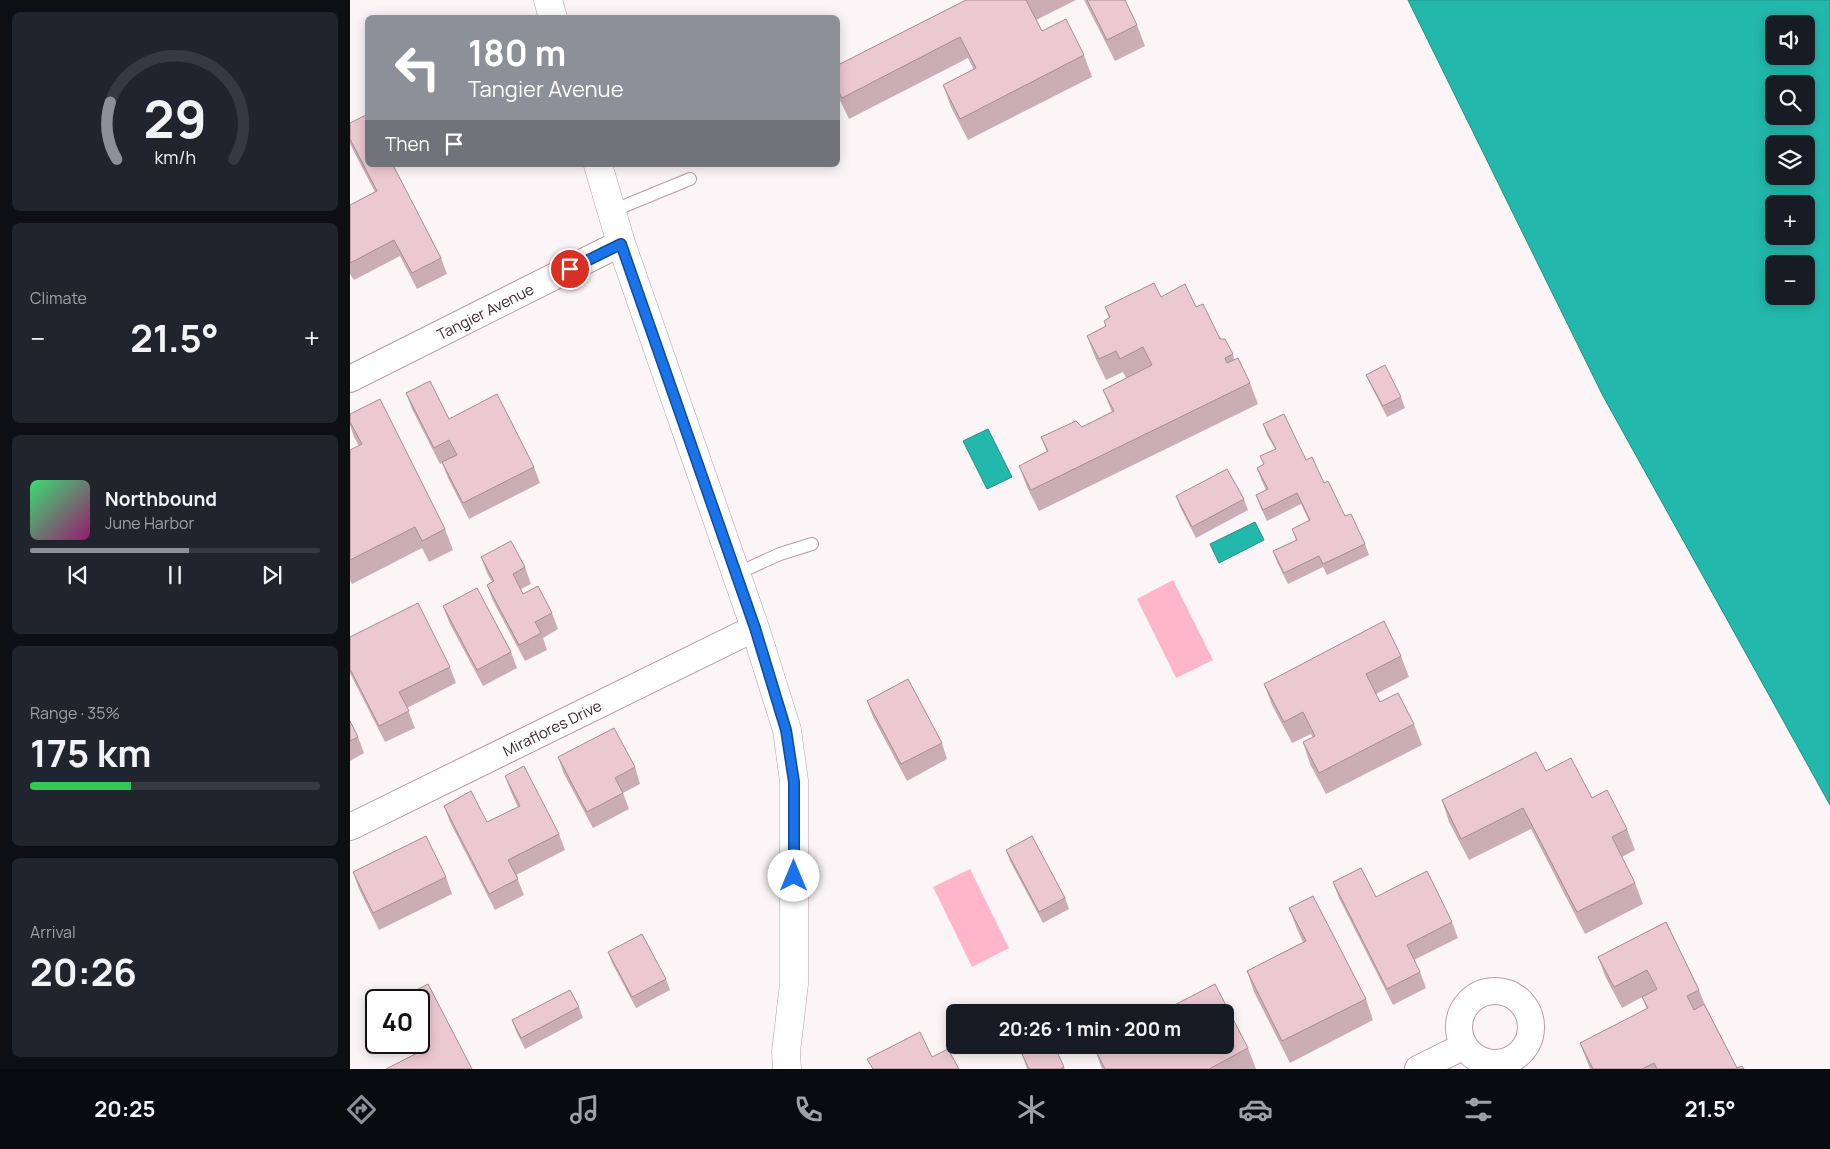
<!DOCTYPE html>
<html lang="en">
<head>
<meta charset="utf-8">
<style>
	body { margin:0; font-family:Manrope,sans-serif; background:#20242c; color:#f1f3f6; height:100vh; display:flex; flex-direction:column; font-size:19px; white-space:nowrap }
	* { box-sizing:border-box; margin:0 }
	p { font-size:16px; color:#9ea1a6 }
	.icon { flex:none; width:28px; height:28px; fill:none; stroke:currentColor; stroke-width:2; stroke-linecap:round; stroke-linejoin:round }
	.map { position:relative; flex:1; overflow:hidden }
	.panel { display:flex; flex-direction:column; gap:12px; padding:12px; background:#0d0f14; width:350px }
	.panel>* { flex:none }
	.hud { position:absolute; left:15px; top:15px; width:475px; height:152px; border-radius:8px; box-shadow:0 2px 12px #0003; background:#8c9099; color:#fff; overflow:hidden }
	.fabs { position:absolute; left:1415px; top:15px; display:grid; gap:10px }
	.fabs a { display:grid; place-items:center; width:50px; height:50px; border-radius:8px; background:#171b24; box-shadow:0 2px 12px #0003; font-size:25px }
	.speed { position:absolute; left:15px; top:989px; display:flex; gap:10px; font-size:25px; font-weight:700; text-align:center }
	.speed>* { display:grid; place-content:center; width:65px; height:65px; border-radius:50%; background:#171b24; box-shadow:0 2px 12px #0003; line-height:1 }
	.speed .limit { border:2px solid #111; border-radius:8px; background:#fff; color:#111 }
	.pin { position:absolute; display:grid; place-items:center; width:42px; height:42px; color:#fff; margin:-21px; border:2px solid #fff; border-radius:50%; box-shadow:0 1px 5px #0007 }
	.me { position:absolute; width:55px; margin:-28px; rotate:0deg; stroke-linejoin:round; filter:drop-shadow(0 0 4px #0008) }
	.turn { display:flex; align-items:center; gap:18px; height:105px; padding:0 20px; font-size:22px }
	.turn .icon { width:65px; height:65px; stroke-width:2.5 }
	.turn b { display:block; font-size:35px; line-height:42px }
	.then { display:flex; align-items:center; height:48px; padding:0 20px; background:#0003; gap:10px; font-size:19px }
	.big { font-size:38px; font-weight:700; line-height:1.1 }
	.panel .tile { flex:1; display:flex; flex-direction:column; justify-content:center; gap:8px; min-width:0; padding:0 18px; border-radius:8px; background:#20242c }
	.panel .dial { align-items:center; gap:0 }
	.dial svg { height:130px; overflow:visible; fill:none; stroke:#363941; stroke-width:7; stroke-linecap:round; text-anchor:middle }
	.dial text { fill:#f1f3f6; stroke:none }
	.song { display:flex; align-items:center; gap:15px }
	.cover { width:60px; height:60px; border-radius:8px; background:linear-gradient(135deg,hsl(140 70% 55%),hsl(320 70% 35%)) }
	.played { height:5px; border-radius:2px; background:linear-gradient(90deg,#8c9099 55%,#363941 55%) }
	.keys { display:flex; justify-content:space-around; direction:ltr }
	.heat { display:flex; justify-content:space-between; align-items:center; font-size:28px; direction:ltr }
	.charge { height:8px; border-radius:4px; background:linear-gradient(90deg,#34c759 35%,#363941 0) }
	.trip { position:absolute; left:596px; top:1004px; width:288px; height:50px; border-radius:8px; background:#171b24; box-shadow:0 2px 12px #0003; font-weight:700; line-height:50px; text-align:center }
	.menu { display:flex; height:80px; justify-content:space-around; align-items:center; background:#090b0e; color:#9ea1a6 }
	.menu .icon { width:35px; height:35px }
	.menu .active { color:#8c9099 }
	.menu b { font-size:22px; color:#f1f3f6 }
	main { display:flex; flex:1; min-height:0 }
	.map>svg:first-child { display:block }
</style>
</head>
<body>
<main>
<section class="panel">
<div class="tile dial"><svg viewBox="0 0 100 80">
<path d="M14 69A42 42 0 1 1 86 69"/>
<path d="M14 69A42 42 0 0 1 10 34" stroke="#8c9099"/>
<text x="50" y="56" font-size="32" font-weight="700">29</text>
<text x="50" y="72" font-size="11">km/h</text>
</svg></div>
<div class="tile"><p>Climate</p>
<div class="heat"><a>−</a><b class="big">21.5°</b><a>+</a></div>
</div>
<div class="tile">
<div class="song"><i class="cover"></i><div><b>Northbound</b><p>June Harbor</p></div></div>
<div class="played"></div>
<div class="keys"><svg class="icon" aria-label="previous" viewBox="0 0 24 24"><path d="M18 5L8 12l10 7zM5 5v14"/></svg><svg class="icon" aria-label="pause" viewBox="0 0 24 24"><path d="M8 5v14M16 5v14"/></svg><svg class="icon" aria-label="next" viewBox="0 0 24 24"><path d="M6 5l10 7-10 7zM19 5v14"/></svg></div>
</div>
<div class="tile"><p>Range · 35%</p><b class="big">175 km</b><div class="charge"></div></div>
<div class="tile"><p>Arrival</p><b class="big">20:26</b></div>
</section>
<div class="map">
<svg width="1480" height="1069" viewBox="0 0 1480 1069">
	<rect width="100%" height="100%" fill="#fcf5f7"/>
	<path fill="#ffb5ca" d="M 823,580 L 863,660 L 826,678 L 787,599 Z
		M 620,869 L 659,948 L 622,967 L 583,887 Z"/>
	<path fill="#23b8ac" stroke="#2a8e86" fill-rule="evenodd" d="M 1058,0 L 1480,0 L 1480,805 L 1253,396 ZM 1424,24 L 1456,24 L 1456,56 L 1424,56 ZM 1424,84 L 1456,84 L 1456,116 L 1424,116 ZM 1424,144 L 1456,144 L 1456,176 L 1424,176 ZM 1424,204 L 1456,204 L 1456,236 L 1424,236 ZM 1424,264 L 1456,264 L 1456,296 L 1424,296 Z
		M 638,429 L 662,477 L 637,489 L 613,441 Z
		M 905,522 L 914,540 L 869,563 L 860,544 Z"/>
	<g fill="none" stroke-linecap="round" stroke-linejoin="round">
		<defs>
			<path id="service" d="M 262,211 L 340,179
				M 386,574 L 430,554 L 462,544"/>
			<g id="minor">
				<path id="s1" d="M 0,379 L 271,243"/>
				<path id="s2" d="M 0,827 L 405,628"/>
				<circle cx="1145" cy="1027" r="36"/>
				<path d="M 1068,1069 L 1114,1046"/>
			</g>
			<path id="tertiary" d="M 198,0 L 203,18
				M 248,165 L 271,243 L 405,628 L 437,730 L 444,781 L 444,984 L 436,1052 L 437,1069"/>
		</defs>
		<use href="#service" stroke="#bd9ba4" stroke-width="14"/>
		<use href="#minor" stroke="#bd9ba4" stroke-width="28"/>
		<use href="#tertiary" stroke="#bd9ba4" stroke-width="29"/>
		<use href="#service" stroke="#fff" stroke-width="12"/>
		<use href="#minor" stroke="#fff" stroke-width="26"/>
		<use href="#tertiary" stroke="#fff" stroke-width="28"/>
	</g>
	<path fill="#cbadb5" d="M 616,0 L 726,0 L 686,20 L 692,31 L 734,55 L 742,77 L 618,140 L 601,107 L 593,85 L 624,70 L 618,58 L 499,119 L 488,96 L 488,65 Z
		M 734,0 L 775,0 L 787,25 L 795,46 L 765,61 Z
		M 0,123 L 91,258 L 97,274 L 67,289 L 50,256 L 4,280 L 0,274 L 0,205 L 25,192 L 0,144 Z
		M 811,297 L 846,307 L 883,354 L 884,359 L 900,383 L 908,404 L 689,511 L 677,487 L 669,466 L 697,452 L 691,437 L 732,427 L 762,412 L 753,390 L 776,378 L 773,372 L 756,380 L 745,357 L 737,336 L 756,326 L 754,321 L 759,318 L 755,307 Z
		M 1016,375 L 1051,397 L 1055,408 L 1037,417 L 1021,386 Z
		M 56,393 L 99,419 L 184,467 L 190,483 L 119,519 L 98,478 L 92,463 L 90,464 L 62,409 Z
		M 0,414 L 95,529 L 103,550 L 79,562 L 72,548 L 2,584 L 0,580 L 0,450 L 9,446 L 4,437 L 0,425 Z
		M 913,424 L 956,460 L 974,483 L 995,516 L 1015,544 L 1019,555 L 977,575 L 973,567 L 938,584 L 927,562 L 923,551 L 946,540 L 942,529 L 959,521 L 951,504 L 917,521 L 910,506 L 906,495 L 916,490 L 911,479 L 907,468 L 914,465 L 910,456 L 925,449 L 917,435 Z
		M 826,496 L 894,499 L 898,510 L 846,538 L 830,507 Z
		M 131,557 L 175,567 L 181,584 L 171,589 L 173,594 L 202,613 L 208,629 L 193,638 L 197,650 L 175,661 L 143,601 L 137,585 L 142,582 L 137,573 Z
		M 93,606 L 161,652 L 167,668 L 133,686 L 99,622 Z
		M 0,637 L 100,667 L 106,683 L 57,708 L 65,728 L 35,742 L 0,673 Z
		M 1051,656 L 1059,677 L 1026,694 L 1030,702 L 1064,724 L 1072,745 L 976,794 L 960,764 L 953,742 L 963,738 L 961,734 L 942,743 L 922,705 L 914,684 Z
		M 517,701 L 592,743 L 597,759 L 557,781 L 523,717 Z
		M 0,721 L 8,737 L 14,753 L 0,761 Z
		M 208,757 L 285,767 L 290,784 L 273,793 L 279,809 L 243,828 L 214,774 Z
		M 1196,771 L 1242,798 L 1277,829 L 1285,850 L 1272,857 L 1285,883 L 1293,904 L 1235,934 L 1181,829 L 1119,860 L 1099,822 L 1092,800 Z
		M 155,776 L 209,834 L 215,850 L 166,875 L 174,895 L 145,910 L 100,822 L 94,806 L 137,822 L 168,807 L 161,792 Z
		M 656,850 L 715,898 L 719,909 L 693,923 L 660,861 Z
		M 3,872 L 96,877 L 102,894 L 29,930 L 9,889 Z
		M 983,882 L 1102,922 L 1108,938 L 1064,960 L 1070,972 L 1076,988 L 1043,1005 L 989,898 Z
		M 939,908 L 1016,999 L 1023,1020 L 940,1063 L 904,992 L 897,971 L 953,942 L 947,929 Z
		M 1316,922 L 1349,990 L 1355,1005 L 1387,1068 L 1394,1069 L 1240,1069 L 1230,1043 L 1297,1009 L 1292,997 L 1272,1008 L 1256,978 L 1248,957 Z
		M 258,952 L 316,979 L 320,990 L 286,1008 L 262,963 Z
		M 69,1000 L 122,1069 L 72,1050 L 68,1042 Z
		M 229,1007 L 233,1018 L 175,1049 L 166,1031 L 162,1020 Z
		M 744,1047 L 898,1048 L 906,1069 L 752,1069 Z
		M 672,1054 L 714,1067 L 715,1069 L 677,1069 Z"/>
	<path fill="#ecc9d2" stroke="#a58d93" d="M 616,0 L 677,0 L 676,0 L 692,31 L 716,19 L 734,55 L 610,119 L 593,85 L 626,68 L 610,37 L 492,98 L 488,90 L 488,65 Z
		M 737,0 L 775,0 L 787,25 L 757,40 Z
		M 16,115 L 18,117 L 18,165 L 43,165 L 91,258 L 62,273 L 44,240 L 0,263 L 0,205 L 27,191 L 0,139 L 0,123 Z
		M 804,283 L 811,297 L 835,284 L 846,307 L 853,304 L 870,339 L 875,339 L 883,354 L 875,358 L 877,363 L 888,358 L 900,383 L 681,490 L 669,466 L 698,451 L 691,437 L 726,421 L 732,427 L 764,411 L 753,390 L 802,365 L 793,347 L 770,359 L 766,351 L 749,359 L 737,336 L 756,326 L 754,321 L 760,317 L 755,307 Z
		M 1035,365 L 1051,397 L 1033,406 L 1016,375 Z
		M 80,381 L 99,419 L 147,394 L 184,467 L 113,503 L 92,462 L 107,455 L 99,440 L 84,448 L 56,393 Z
		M 30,399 L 95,529 L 72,541 L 65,527 L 0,560 L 0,450 L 12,444 L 0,422 L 0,414 Z
		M 934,414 L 956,460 L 962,457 L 974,483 L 978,481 L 995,516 L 1001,514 L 1015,544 L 973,564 L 969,556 L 934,573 L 923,551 L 947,540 L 942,529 L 960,520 L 947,493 L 913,510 L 906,495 L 918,489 L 907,468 L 914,464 L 910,456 L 926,449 L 913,424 Z
		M 877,469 L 894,499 L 842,527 L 826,496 Z
		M 161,541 L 175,567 L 163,574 L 173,594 L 188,586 L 202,613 L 185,622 L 191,633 L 169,645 L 137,585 L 144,581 L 131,557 Z
		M 127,588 L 161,652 L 127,670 L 93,606 Z
		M 68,603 L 100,667 L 49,692 L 59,711 L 29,726 L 0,669 L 0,637 Z
		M 1034,621 L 1051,656 L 1016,674 L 1030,702 L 1048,693 L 1064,724 L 969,773 L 953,742 L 965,736 L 953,712 L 934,722 L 914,684 Z
		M 558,679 L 592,743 L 551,764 L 517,701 Z
		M 0,721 L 8,737 L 0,741 Z
		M 264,728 L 285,767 L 265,778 L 273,793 L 237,812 L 208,757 Z
		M 1186,752 L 1196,771 L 1221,758 L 1242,798 L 1257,790 L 1277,829 L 1262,837 L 1285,883 L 1227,912 L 1173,808 L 1111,839 L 1092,800 Z
		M 174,766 L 209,834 L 158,860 L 168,879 L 139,894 L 94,806 L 121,791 L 137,822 L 170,806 L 155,776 Z
		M 76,836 L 96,877 L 23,913 L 3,872 Z
		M 682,836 L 715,898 L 689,912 L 656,850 Z
		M 1011,868 L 1026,897 L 1077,871 L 1102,922 L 1057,945 L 1070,972 L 1037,989 L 983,882 Z
		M 963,896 L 1016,999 L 932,1041 L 897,971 L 956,941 L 939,908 Z
		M 1316,922 L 1349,990 L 1337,996 L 1344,1010 L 1354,1004 L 1387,1068 L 1392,1066 L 1394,1069 L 1307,1069 L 1304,1063 L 1292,1069 L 1243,1069 L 1230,1043 L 1298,1008 L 1292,997 L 1307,989 L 1297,970 L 1264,987 L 1248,957 Z
		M 292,934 L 316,979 L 282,997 L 258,952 Z
		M 78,984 L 122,1069 L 36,1069 L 75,1049 L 69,1037 L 69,1000 L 50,1000 L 49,999 Z
		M 865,984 L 898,1048 L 859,1069 L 755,1069 L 744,1047 L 749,1045 L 875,1045 L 875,1012 L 811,1012 Z
		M 220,990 L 229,1007 L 171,1038 L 162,1020 Z
		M 570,1032 L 582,1057 L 598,1049 L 609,1069 L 523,1069 L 517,1059 Z
		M 689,1045 L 704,1045 L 714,1067 L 710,1069 L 679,1069 L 672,1054 Z"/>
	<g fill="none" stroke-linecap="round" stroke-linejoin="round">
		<defs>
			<path id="route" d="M 220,269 L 271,244 L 405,628 L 436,730 L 444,782 L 444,876"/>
		</defs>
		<use href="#route" stroke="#114b97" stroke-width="12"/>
		<use href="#route" stroke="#1a73e8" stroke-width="9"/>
	</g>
	<g text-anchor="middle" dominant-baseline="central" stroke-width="4" stroke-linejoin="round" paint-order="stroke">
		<g font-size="15" fill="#392b2f" stroke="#fff">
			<text stroke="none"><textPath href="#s1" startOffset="151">Tangier Avenue</textPath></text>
			<text stroke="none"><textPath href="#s2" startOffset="225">Miraflores Drive</textPath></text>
		</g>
	</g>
</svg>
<div class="fabs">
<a><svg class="icon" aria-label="sound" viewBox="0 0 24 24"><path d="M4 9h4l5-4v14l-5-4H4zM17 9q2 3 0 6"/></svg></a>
<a><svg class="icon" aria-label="search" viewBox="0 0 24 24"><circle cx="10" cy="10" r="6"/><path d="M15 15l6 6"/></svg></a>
<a><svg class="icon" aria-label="layers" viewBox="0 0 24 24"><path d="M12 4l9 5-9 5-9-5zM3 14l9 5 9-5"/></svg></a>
<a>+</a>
<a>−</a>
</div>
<div class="speed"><div class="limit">40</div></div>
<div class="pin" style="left:220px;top:269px;background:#d93025"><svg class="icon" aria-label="arrive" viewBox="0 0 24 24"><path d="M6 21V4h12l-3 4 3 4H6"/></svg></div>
<svg class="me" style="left:444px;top:876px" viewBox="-20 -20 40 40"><circle r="19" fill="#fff"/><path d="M0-13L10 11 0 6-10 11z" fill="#1a73e8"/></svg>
<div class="trip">20:26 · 1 min · 200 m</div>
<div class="hud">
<div class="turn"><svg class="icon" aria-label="left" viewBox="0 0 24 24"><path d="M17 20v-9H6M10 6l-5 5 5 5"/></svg><div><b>180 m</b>Tangier Avenue</div></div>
<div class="then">Then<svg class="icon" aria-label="arrive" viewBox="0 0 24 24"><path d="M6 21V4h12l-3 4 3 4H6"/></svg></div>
</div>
</div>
</main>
<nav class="menu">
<b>20:25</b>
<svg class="icon active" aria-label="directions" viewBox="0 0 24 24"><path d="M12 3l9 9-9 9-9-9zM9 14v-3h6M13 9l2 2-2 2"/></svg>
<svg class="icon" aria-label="music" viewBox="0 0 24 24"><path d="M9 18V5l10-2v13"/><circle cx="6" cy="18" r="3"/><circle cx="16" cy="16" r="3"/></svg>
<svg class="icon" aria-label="phone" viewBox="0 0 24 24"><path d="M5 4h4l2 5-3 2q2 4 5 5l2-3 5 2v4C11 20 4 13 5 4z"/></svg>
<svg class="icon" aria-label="climate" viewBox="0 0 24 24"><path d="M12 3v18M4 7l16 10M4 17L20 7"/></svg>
<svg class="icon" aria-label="car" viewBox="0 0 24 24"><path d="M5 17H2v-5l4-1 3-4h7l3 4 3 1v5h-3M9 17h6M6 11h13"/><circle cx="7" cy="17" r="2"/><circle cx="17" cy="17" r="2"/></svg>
<svg class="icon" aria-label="filters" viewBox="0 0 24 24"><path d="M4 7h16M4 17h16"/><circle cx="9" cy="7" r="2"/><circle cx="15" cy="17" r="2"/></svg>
<b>21.5°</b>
</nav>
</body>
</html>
